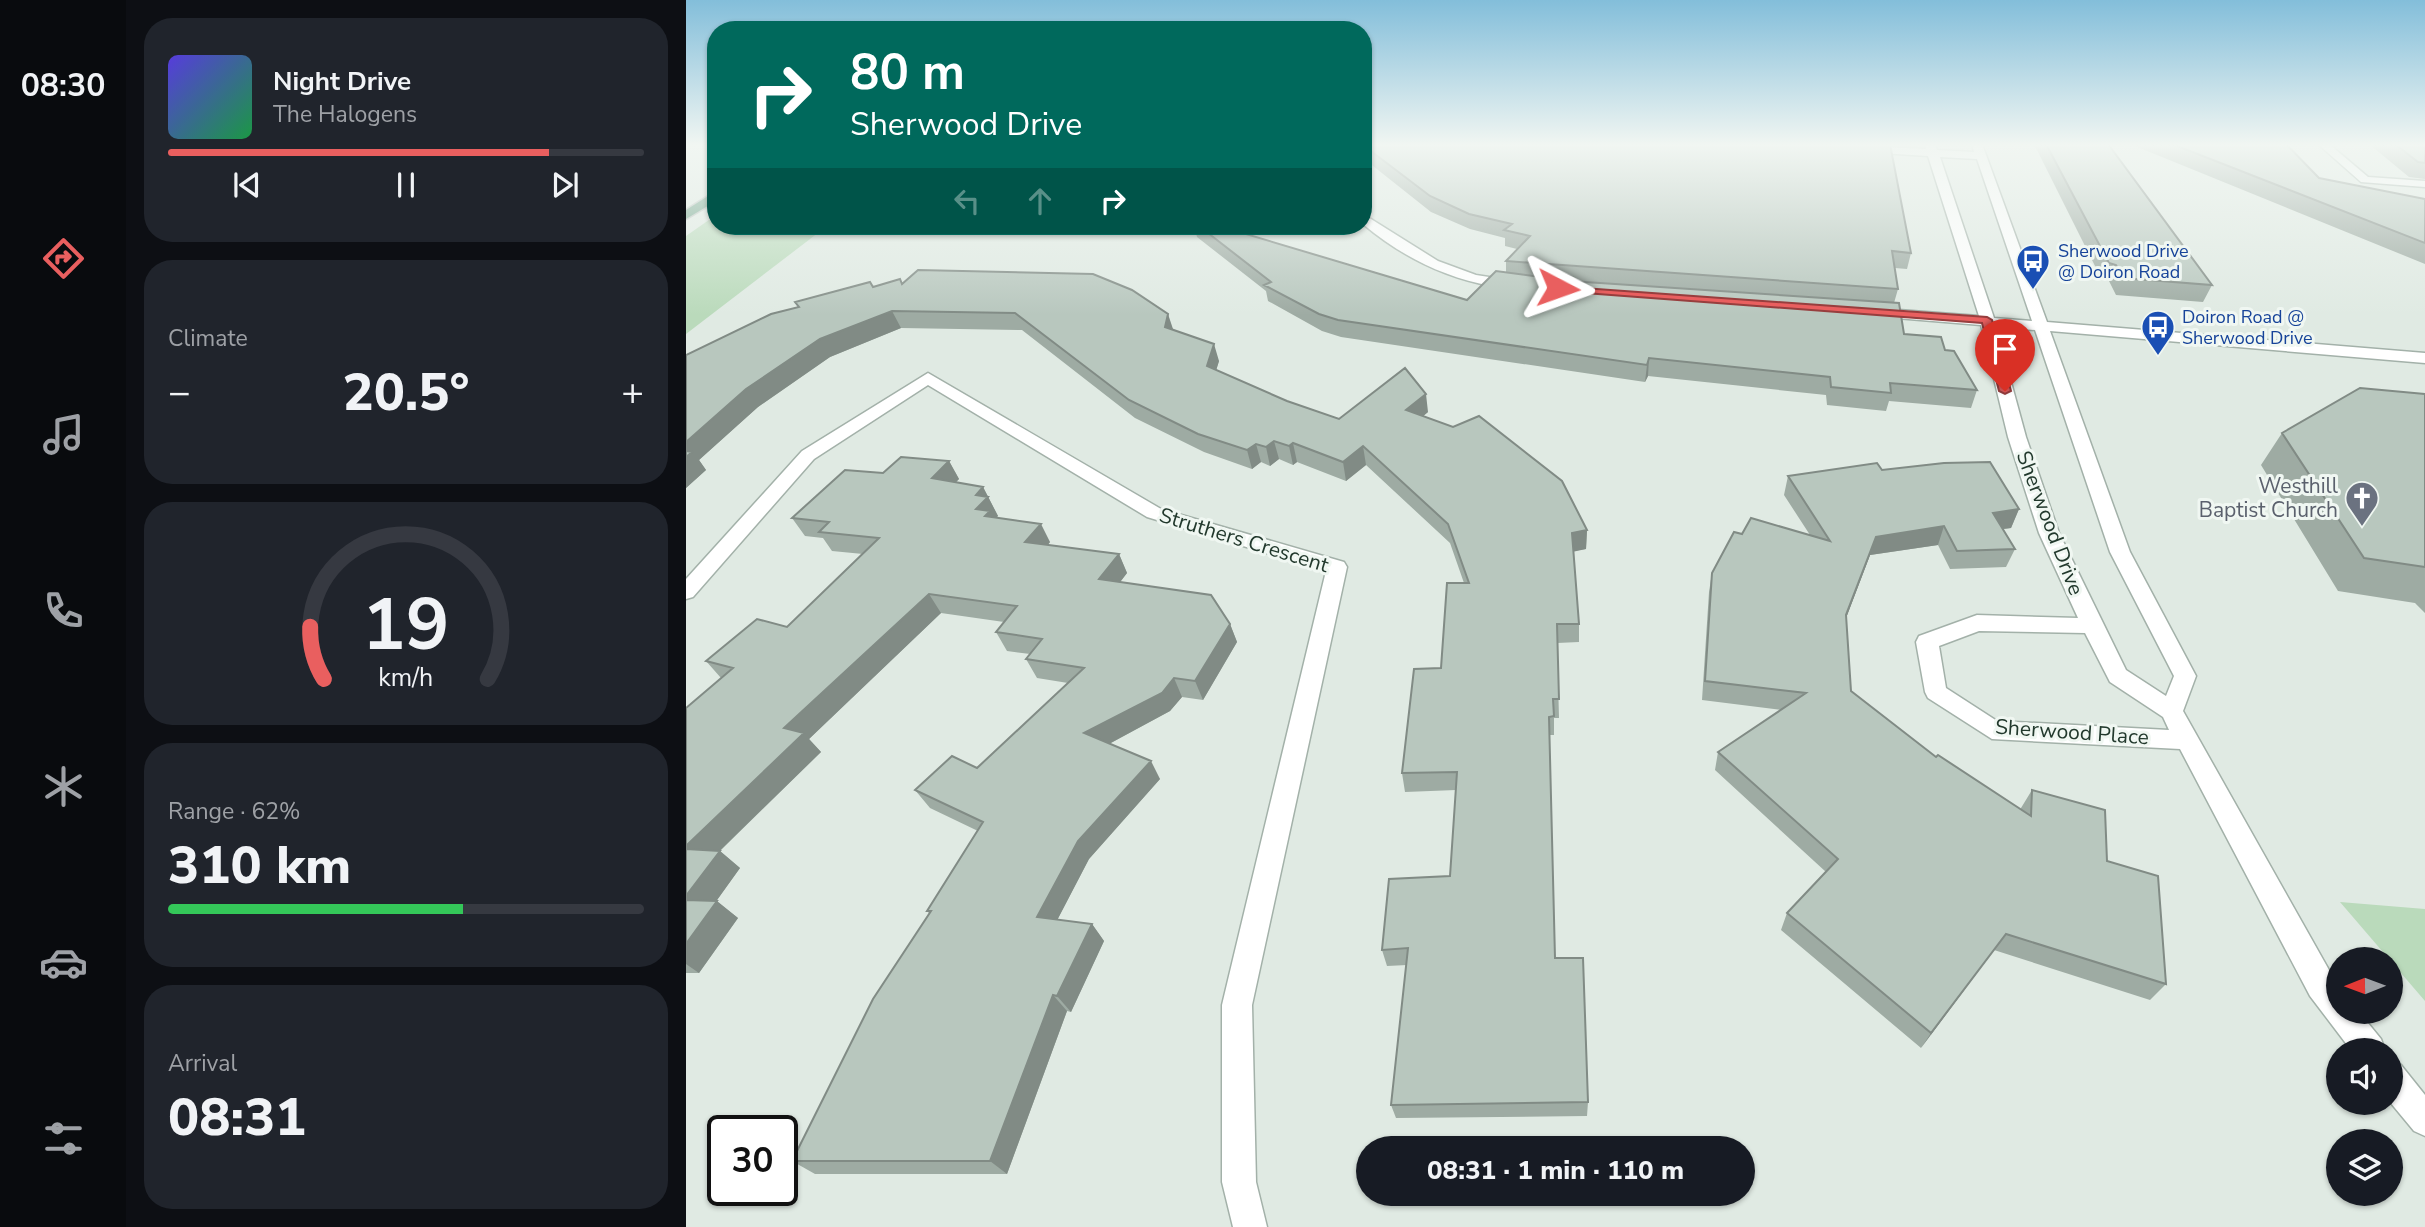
<!DOCTYPE html>
<html lang="en">
<head>
<meta charset="utf-8">
<style>
	body { margin:0; font-family:"Nunito Sans",sans-serif; background:#20242c; color:#f1f3f6; height:100vh; display:flex; flex-direction:column; font-size:26px; white-space:nowrap }
	* { box-sizing:border-box; margin:0 }
	p { font-size:23px; color:#9ea1a6 }
	.icon { flex:none; width:38px; height:38px; fill:none; stroke:currentColor; stroke-width:2; stroke-linecap:round; stroke-linejoin:round }
	.map { position:relative; flex:1; overflow:hidden }
	.panel { display:flex; flex-direction:column; gap:18px; padding:18px; background:#0d0f14; width:560px }
	.panel>* { flex:none }
	.guide { position:absolute; left:21px; top:21px; width:665px; height:214px; border-radius:28px; box-shadow:0 2px 5px #0004; background:#00695c; color:#fff; overflow:hidden }
	.needle { width:46px; rotate:269deg }
	.controls { position:absolute; left:1640px; top:947px; display:grid; gap:14px }
	.controls a { display:grid; place-items:center; width:77px; height:77px; border-radius:50%; background:#171b24; box-shadow:0 2px 5px #0004; font-size:35px }
	.speed { position:absolute; left:21px; top:1115px; display:flex; gap:14px; font-size:35px; font-weight:700; text-align:center }
	.speed>* { display:grid; place-content:center; width:91px; height:91px; border-radius:50%; background:#171b24; box-shadow:0 2px 5px #0004; line-height:1 }
	.speed .limit { border:4px solid #111; border-radius:10px; background:#fff; color:#111 }
	.pin { position:absolute; display:grid; place-items:center; width:60px; height:60px; color:#fff; margin:-72px -30px; border-radius:50% 50% 50% 0; rotate:-45deg; box-shadow:0 0 7px #0007 }
	.pin .icon { rotate:45deg }
	.me { position:absolute; width:77px; margin:-38px; rotate:94deg; stroke-linejoin:round; filter:drop-shadow(0 0 5px #0008) }
	.turn { display:flex; align-items:center; gap:24px; height:147px; padding:0 28px; font-size:32px }
	.turn .icon { width:91px; height:91px; stroke-width:2.5 }
	.turn b { display:block; font-size:49px; line-height:60px }
	.lanes { display:flex; align-items:center; height:66px; padding:0 28px; background:#0003; justify-content:center; gap:35px; direction:ltr }
	.lanes .off { opacity:.35 }
	.big { font-size:52px; font-weight:800; line-height:1.1 }
	.panel .tile { flex:1; display:flex; flex-direction:column; justify-content:center; gap:10px; min-width:0; padding:0 24px; border-radius:28px; background:#20242c }
	.panel .dial { align-items:center; gap:0 }
	.dial svg { height:182px; overflow:visible; fill:none; stroke:#363941; stroke-width:7; stroke-linecap:round; text-anchor:middle }
	.dial text { fill:#f1f3f6; stroke:none }
	.song { display:flex; align-items:center; gap:21px }
	.cover { width:84px; height:84px; border-radius:10px; background:linear-gradient(135deg,hsl(250 70% 55%),hsl(140 70% 35%)) }
	.played { height:7px; border-radius:4px; background:linear-gradient(90deg,#e95f5f 80%,#363941 80%) }
	.keys { display:flex; justify-content:space-around; direction:ltr }
	.heat { display:flex; justify-content:space-between; align-items:center; font-size:38px; direction:ltr }
	.charge { height:10px; border-radius:5px; background:linear-gradient(90deg,#34c759 62%,#363941 0) }
	.trip { position:absolute; left:670px; top:1136px; width:399px; height:70px; border-radius:35px; background:#171b24; box-shadow:0 2px 5px #0004; font-weight:800; line-height:70px; text-align:center }
	main { display:flex; flex:1; min-height:0 }
	.tab-bar { display:flex; flex-direction:column; width:126px; justify-content:space-around; align-items:center; background:#090b0e; color:#9ea1a6 }
	.tab-bar .icon { width:49px; height:49px }
	.tab-bar .on { color:#e95f5f }
	.tab-bar b { font-size:32px; color:#f1f3f6 }
	.map>svg:first-child { display:block }
</style>
</head>
<body>
<main>
<nav class="tab-bar">
<b>08:30</b>
<svg class="icon on" aria-label="directions" viewBox="0 0 24 24"><path d="M12 3l9 9-9 9-9-9zM9 14v-3h6M13 9l2 2-2 2"/></svg>
<svg class="icon" aria-label="music" viewBox="0 0 24 24"><path d="M9 18V5l10-2v13"/><circle cx="6" cy="18" r="3"/><circle cx="16" cy="16" r="3"/></svg>
<svg class="icon" aria-label="phone" viewBox="0 0 24 24"><path d="M5 4h4l2 5-3 2q2 4 5 5l2-3 5 2v4C11 20 4 13 5 4z"/></svg>
<svg class="icon" aria-label="climate" viewBox="0 0 24 24"><path d="M12 3v18M4 7l16 10M4 17L20 7"/></svg>
<svg class="icon" aria-label="car" viewBox="0 0 24 24"><path d="M5 17H2v-5l4-1 3-4h7l3 4 3 1v5h-3M9 17h6M6 11h13"/><circle cx="7" cy="17" r="2"/><circle cx="17" cy="17" r="2"/></svg>
<svg class="icon" aria-label="filters" viewBox="0 0 24 24"><path d="M4 7h16M4 17h16"/><circle cx="9" cy="7" r="2"/><circle cx="15" cy="17" r="2"/></svg>
</nav>
<section class="panel">
<div class="tile">
<div class="song"><i class="cover"></i><div><b>Night Drive</b><p>The Halogens</p></div></div>
<div class="played"></div>
<div class="keys"><svg class="icon" aria-label="previous" viewBox="0 0 24 24"><path d="M18 5L8 12l10 7zM5 5v14"/></svg><svg class="icon" aria-label="pause" viewBox="0 0 24 24"><path d="M8 5v14M16 5v14"/></svg><svg class="icon" aria-label="next" viewBox="0 0 24 24"><path d="M6 5l10 7-10 7zM19 5v14"/></svg></div>
</div>
<div class="tile"><p>Climate</p>
<div class="heat"><a>−</a><b class="big">20.5°</b><a>+</a></div>
</div>
<div class="tile dial"><svg viewBox="0 0 100 80">
<path d="M14 69A42 42 0 1 1 86 69"/>
<path d="M14 69A42 42 0 0 1 8 46" stroke="#e95f5f"/>
<text x="50" y="56" font-size="32" font-weight="700">19</text>
<text x="50" y="72" font-size="11">km/h</text>
</svg></div>
<div class="tile"><p>Range · 62%</p><b class="big">310 km</b><div class="charge"></div></div>
<div class="tile"><p>Arrival</p><b class="big">08:31</b></div>
</section>
<div class="map">
<svg width="1739" height="1227" viewBox="0 0 1739 1227">
	<rect width="100%" height="100%" fill="#e0eae3"/>
	<path fill="#badabb" d="M 30,215 L 30,226 L 141,226 L 0,334 L 0,236 Z
		M 1654,902 L 1739,909 L 1739,1001 Z"/>
	<g fill="none" stroke-linecap="round" stroke-linejoin="round">
		<defs>
			<path id="minor" d="M 1239,144 L 1249,144 L 1251,150 L 1288,152 L 1286,144 L 1296,144 L 1361,322 L 1739,353 L 1739,363 L 1364,331 L 1444,552 L 1510,676 L 1497,711 L 1652,986 L 1652,1012 L 1673,1012 L 1695,1039 L 1699,1050 L 1665,1050 L 1624,996 L 1494,749 L 1306,739 L 1242,698 L 1239,692 L 1230,642 L 1233,636 L 1291,615 L 1392,618 L 1353,533 L 1322,437 L 1295,325 L 1186,316 L 1179,312 L 1186,308 L 1293,316 L 1242,156 L 1179,152 L 1174,149 L 1179,146 L 1240,149 ZM 1254,157 L 1291,159 L 1346,321 L 1308,318 ZM 1310,327 L 1349,330 L 1424,552 L 1488,676 L 1480,696 L 1440,670 L 1373,533 L 1340,437 ZM 1293,631 L 1399,633 L 1424,682 L 1477,717 L 1483,730 L 1311,721 L 1260,688 L 1253,646 Z
				M 1632,144 L 1643,144 L 1682,177 L 1739,181 L 1739,187 L 1675,182 Z
				M 677,214 L 752,261 L 790,275 L 829,281 L 836,285 C 828,292 815,288 805,286 C 757,277 715,256 677,224 Z
				M 242,373 L 475,509 L 658,562 L 661,567 L 566,1005 L 570,1182 L 581,1227 L 547,1227 L 536,1182 L 536,1005 L 640,571 L 461,517 L 242,385 L 128,459 L 7,597 L 0,599 L 0,579 L 116,451 Z
				M 1704,1061 L 1715,1065 L 1739,1095 L 1739,1136 L 1728,1131 L 1704,1102 Z"/>
			<path id="major" d="M 30,191 L 30,201 L 0,219 L 0,210 Z"/>
		</defs>
		<use href="#minor" stroke="#a3b1a9" stroke-width="3"/>
		<use href="#major" stroke="#bdc4c0" stroke-width="3"/>
		<use href="#minor" fill="#fff" fill-rule="evenodd"/>
		<use href="#major" fill="#679d82" fill-rule="evenodd"/>
	</g>
	<path fill="#9eaba3" d="M 677,144 L 1225,253 L 1221,269 L 1209,268 L 1212,289 L 1208,303 L 1218,334 L 1259,350 L 1291,390 L 1285,408 L 1203,401 L 1200,411 L 1141,405 L 1140,395 L 962,376 L 959,382 L 655,337 L 636,331 L 582,301 L 580,291 L 511,237 L 508,226 L 533,226 L 781,300 L 820,272 L 820,261 L 831,249 L 819,246 L 819,238 L 784,229 L 745,212 L 677,158 Z
		M 1348,144 L 1422,144 L 1526,285 L 1517,302 L 1430,295 L 1423,281 L 1416,280 Z
		M 1444,144 L 1600,144 L 1633,178 L 1739,199 L 1739,264 Z
		M 1683,144 L 1739,144 L 1739,179 L 1723,177 Z
		M 216,283 L 487,330 L 533,361 L 530,370 L 601,401 L 653,419 L 742,412 L 737,416 L 901,530 L 900,549 L 887,551 L 893,624 L 893,642 L 871,643 L 873,718 L 868,718 L 868,735 L 863,735 L 869,958 L 902,1102 L 901,1116 L 710,1118 L 705,1105 L 721,965 L 701,966 L 696,950 L 764,876 L 770,790 L 719,792 L 716,773 L 755,668 L 778,583 L 764,543 L 680,465 L 660,481 L 611,462 L 607,465 L 593,459 L 584,466 L 575,462 L 566,469 L 518,452 L 449,418 L 336,330 L 215,328 L 144,357 L 72,407 L 13,460 L 20,470 L 0,488 L 0,355 L 112,307 L 109,302 Z
		M 1739,394 L 1739,613 L 1729,603 L 1652,591 L 1575,465 L 1596,433 Z
		M 263,461 L 273,479 L 270,482 L 297,487 L 312,516 L 310,518 L 364,542 L 362,545 L 433,554 L 441,573 L 434,582 L 544,624 L 551,642 L 517,700 L 496,697 L 484,711 L 423,744 L 474,779 L 403,859 L 371,920 L 406,924 L 418,941 L 385,1012 L 381,1011 L 321,1174 L 129,1174 L 106,1161 L 244,914 L 241,911 L 292,831 L 244,808 L 229,790 L 291,768 L 382,683 L 351,678 L 340,659 L 344,654 L 321,651 L 310,632 L 318,622 L 255,613 L 123,739 L 135,752 L 34,851 L 54,868 L 30,901 L 52,918 L 13,973 L 0,973 L 0,708 L 35,678 L 20,661 L 101,627 L 177,554 L 146,551 L 137,538 L 119,536 L 106,518 L 197,473 Z
		M 1196,470 L 1333,509 L 1325,528 L 1317,529 L 1329,549 L 1320,567 L 1264,569 L 1252,545 L 1184,555 L 1160,618 L 1165,691 L 1250,757 L 1335,810 L 1335,808 L 1346,790 L 1421,861 L 1480,984 L 1464,1000 L 1308,950 L 1235,1048 L 1095,930 L 1101,913 L 1140,872 L 1029,770 L 1032,752 L 1096,710 L 1016,700 L 1023,592 L 1026,573 L 1056,534 L 1124,535 L 1098,495 L 1102,476 Z"/>
	<path fill="#818b85" d="M 206,311 L 215,328 L 144,357 L 72,407 L 13,460 L 20,470 L 0,488 L 0,442 L 60,389 L 134,339 Z
		M 482,314 L 488,332 L 479,327 Z
		M 528,344 L 533,361 L 526,384 L 521,366 Z
		M 963,358 L 962,376 L 959,382 L 961,365 Z
		M 740,394 L 742,412 L 722,429 L 720,410 Z
		M 588,441 L 593,459 L 584,466 L 580,447 Z
		M 607,443 L 611,462 L 607,465 L 603,446 Z
		M 570,444 L 575,462 L 566,469 L 561,450 Z
		M 677,446 L 680,465 L 660,481 L 657,462 Z
		M 263,461 L 273,479 L 256,496 L 246,478 Z
		M 297,487 L 312,516 L 308,519 L 314,530 L 290,509 L 290,495 Z
		M 1333,509 L 1325,528 L 1300,531 L 1307,513 Z
		M 355,524 L 364,542 L 348,561 L 339,542 Z
		M 1258,526 L 1252,545 L 1184,555 L 1154,634 L 1160,615 L 1190,537 Z
		M 901,530 L 900,549 L 886,552 L 886,533 Z
		M 433,554 L 441,573 L 422,598 L 413,579 Z
		M 243,594 L 255,613 L 123,739 L 135,752 L 17,867 L 0,852 L 0,846 L 98,728 Z
		M 544,624 L 551,642 L 517,700 L 509,681 Z
		M 488,678 L 496,697 L 484,711 L 408,752 L 398,733 Z
		M 465,761 L 474,779 L 403,859 L 364,934 L 351,917 L 392,841 Z
		M 34,851 L 54,868 L 19,917 L 0,902 L 0,896 Z
		M 31,901 L 52,918 L 13,973 L 0,964 L 0,944 Z
		M 406,924 L 418,941 L 385,1012 L 371,996 Z
		M 1320,934 L 1308,950 L 1235,1048 L 1245,1033 Z
		M 367,995 L 381,1011 L 321,1174 L 304,1161 Z"/>
	<path fill="#b8c7be" stroke="#818b85" stroke-width="2" d="M 677,144 L 1204,144 L 1225,253 L 1206,251 L 1212,289 L 820,261 L 844,236 L 818,230 L 826,224 L 783,214 L 744,196 L 677,145 Z
		M 1360,144 L 1422,144 L 1526,285 L 1437,278 L 1430,265 L 1423,263 Z
		M 1486,144 L 1600,144 L 1633,178 L 1739,199 L 1739,243 Z
		M 1709,144 L 1739,144 L 1739,163 L 1732,162 Z
		M 513,226 L 533,226 L 781,300 L 810,271 L 884,281 L 1213,303 L 1218,334 L 1255,337 L 1259,350 L 1268,351 L 1291,390 L 1204,383 L 1205,393 L 1145,387 L 1144,377 L 963,358 L 961,365 L 652,320 L 633,314 L 578,285 L 585,282 Z
		M 232,270 L 407,274 L 446,290 L 482,314 L 479,327 L 528,344 L 521,366 L 601,401 L 653,419 L 719,368 L 740,394 L 720,410 L 767,427 L 793,416 L 876,481 L 901,530 L 886,533 L 893,624 L 871,624 L 873,699 L 867,699 L 868,716 L 863,717 L 869,958 L 897,958 L 902,1102 L 705,1105 L 722,948 L 696,950 L 703,879 L 764,876 L 771,772 L 716,773 L 728,669 L 755,668 L 761,583 L 783,583 L 762,524 L 677,446 L 657,462 L 607,443 L 603,446 L 588,441 L 580,447 L 570,444 L 561,450 L 512,434 L 443,400 L 329,313 L 206,311 L 134,339 L 60,389 L 0,442 L 0,355 L 85,314 L 113,307 L 109,302 L 184,282 L 187,287 L 214,279 L 216,284 Z
		M 1674,388 L 1739,394 L 1739,567 L 1678,558 L 1596,433 Z
		M 0,451 L 6,452 L 0,457 Z
		M 215,457 L 263,461 L 246,478 L 297,487 L 290,495 L 302,497 L 290,509 L 304,511 L 299,516 L 355,524 L 339,542 L 433,554 L 413,579 L 525,595 L 544,624 L 509,681 L 488,678 L 476,693 L 398,733 L 465,761 L 392,841 L 351,917 L 406,924 L 371,996 L 367,995 L 304,1161 L 106,1161 L 187,999 L 245,911 L 241,911 L 297,822 L 229,790 L 266,756 L 291,768 L 398,668 L 340,659 L 356,639 L 310,632 L 331,606 L 243,594 L 98,728 L 118,733 L 0,846 L 0,708 L 47,668 L 20,661 L 71,619 L 101,627 L 193,538 L 133,532 L 143,522 L 106,518 L 159,470 L 197,473 Z
		M 1304,462 L 1333,509 L 1307,513 L 1329,549 L 1271,551 L 1258,526 L 1190,537 L 1160,615 L 1165,691 L 1250,757 L 1252,755 L 1345,816 L 1346,790 L 1419,810 L 1421,861 L 1472,876 L 1480,984 L 1320,934 L 1245,1033 L 1101,913 L 1152,859 L 1032,752 L 1120,693 L 1019,681 L 1026,573 L 1048,532 L 1056,534 L 1065,518 L 1144,541 L 1102,476 L 1191,463 L 1196,470 L 1258,463 Z
		M 0,849 L 34,851 L 0,896 Z
		M 0,900 L 31,901 L 0,944 Z"/>
	<linearGradient id="sky" x2="0" y2="1"><stop stop-color="#83beda"/><stop offset="0.46" stop-color="#f1f6f2"/><stop offset="1" stop-color="#f1f6f2" stop-opacity="0"/></linearGradient>
	<rect width="1739" height="315" fill="url(#sky)"/>
	<path fill="#e95f5f" stroke="#973e3e" stroke-width="2" d="M 869,286 L 1301,317 L 1306,320 L 1325,391 L 1319,394 L 1313,391 L 1296,323 L 872,291 L 869,290 Z"/>
	<defs>
		<symbol id="bus-pin" viewBox="-11 -11 22 30"><path d="M0 17L-7.5 6A9.5 9.5 0 1 1 7.5 6Z" fill="#1a4fb4" stroke="#f0f7f2"/><path d="M-5-6H5V4H4V6H2V4H-2V6H-4V4H-5ZM-3.5-4V0h7V-4ZM-3.5 1.2v1.5H-2V1.2ZM2 1.2v1.5H3.5V1.2Z" fill="#fff"/></symbol>
		<symbol id="church-pin" viewBox="-11 -11 22 30"><path d="M0 17L-7.5 6A9.5 9.5 0 1 1 7.5 6Z" fill="#6b7280" stroke="#f0f7f2"/><path d="M-1.2-6h2.4v3.5h3.3v2.4h-3.3V6h-2.4V-.1h-3.3v-2.4h3.3Z" fill="#fff"/></symbol>
	</defs>
	<g fill-rule="evenodd">
		<use href="#bus-pin" x="1328" y="242" width="38" height="52"/>
		<use href="#bus-pin" x="1453" y="308" width="38" height="52"/>
		<use href="#church-pin" x="1657" y="479" width="38" height="52"/>
	</g>
	<g text-anchor="middle" dominant-baseline="central" stroke-width="6" stroke-linejoin="round" paint-order="stroke">
		<g font-size="18" fill="#164399" stroke="#f0f7f2" text-anchor="start">
			<text x="1372" y="251">Sherwood Drive<tspan x="1372" dy="21">@ Doiron Road</tspan></text>
			<text x="1496" y="317">Doiron Road @<tspan x="1496" dy="21">Sherwood Drive</tspan></text>
		</g>
		<g font-size="21" fill="#5b616d" stroke="#f0f7f2" text-anchor="end">
			<text x="1652" y="486">Westhill<tspan x="1652" dy="24">Baptist Church</tspan></text>
		</g>
		<g font-size="21" fill="#22392d" stroke="#f0f7f2">
			<text transform="translate(1364 523) rotate(69)">Sherwood Drive</text>
			<text transform="translate(558 540) rotate(17)">Struthers Crescent</text>
			<text transform="translate(1386 732) rotate(4)">Sherwood Place</text>
		</g>
	</g>
</svg>
<div class="controls">
<a><svg class="needle" viewBox="-14 -14 28 28"><path d="M0-13l5 13h-10z" fill="#e53935"/><path d="M0 13l5-13h-10z" fill="#9ea1a6"/></svg></a>
<a><svg class="icon" aria-label="sound" viewBox="0 0 24 24"><path d="M4 9h4l5-4v14l-5-4H4zM17 9q2 3 0 6"/></svg></a>
<a><svg class="icon" aria-label="layers" viewBox="0 0 24 24"><path d="M12 4l9 5-9 5-9-5zM3 14l9 5 9-5"/></svg></a>
</div>
<div class="speed"><div class="limit">30</div></div>
<div class="pin" style="left:1319px;top:391px;background:#d93025"><svg class="icon" aria-label="arrive" viewBox="0 0 24 24"><path d="M6 21V4h12l-3 4 3 4H6"/></svg></div>
<svg class="me" style="left:872px;top:288px" viewBox="-20 -20 40 40"><path d="M0-17L14 15 0 8-14 15z" fill="#e95f5f" stroke="#fff" stroke-width="4"/></svg>
<div class="trip">08:31 · 1 min · 110 m</div>
<div class="guide">
<div class="turn"><svg class="icon" aria-label="right" viewBox="0 0 24 24"><path d="M7 20v-9h11M14 6l5 5-5 5"/></svg><div><b>80 m</b>Sherwood Drive</div></div>
<div class="lanes"><svg class="icon off" aria-label="left" viewBox="0 0 24 24"><path d="M17 20v-9H6M10 6l-5 5 5 5"/></svg><svg class="icon off" aria-label="ahead" viewBox="0 0 24 24"><path d="M12 20V5M6 11l6-6 6 6"/></svg><svg class="icon" aria-label="right" viewBox="0 0 24 24"><path d="M7 20v-9h11M14 6l5 5-5 5"/></svg></div>
</div>
</div>
</main>
</body>
</html>
